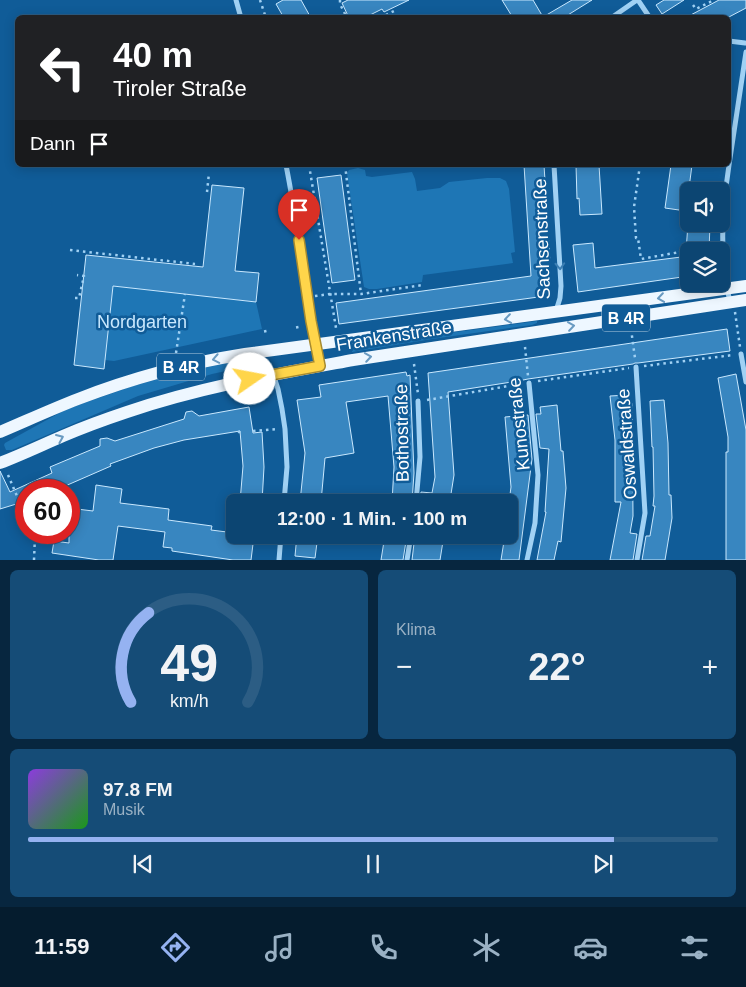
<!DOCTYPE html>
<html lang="de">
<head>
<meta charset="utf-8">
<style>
	body { margin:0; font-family:Arial,sans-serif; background:#154c77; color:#f1f3f6; height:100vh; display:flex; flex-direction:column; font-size:19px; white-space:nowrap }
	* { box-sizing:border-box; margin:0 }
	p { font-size:16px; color:#9ab1c4 }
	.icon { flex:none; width:28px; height:28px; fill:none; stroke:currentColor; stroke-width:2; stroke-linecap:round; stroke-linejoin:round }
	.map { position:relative; height:560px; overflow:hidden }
	.side { display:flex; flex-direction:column; gap:10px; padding:10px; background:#07263f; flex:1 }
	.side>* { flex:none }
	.guide { position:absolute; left:15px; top:15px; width:716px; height:152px; border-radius:8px; box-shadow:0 2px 12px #0003,0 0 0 1px #2c5d84; background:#202124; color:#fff; overflow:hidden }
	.controls { position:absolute; left:680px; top:182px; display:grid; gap:10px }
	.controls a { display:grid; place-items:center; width:50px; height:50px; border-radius:8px; background:#0c4572; box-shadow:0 2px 12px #0003,0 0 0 1px #2c5d84; font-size:25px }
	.speed { position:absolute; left:15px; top:479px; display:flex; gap:10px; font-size:25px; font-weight:700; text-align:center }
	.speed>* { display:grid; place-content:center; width:65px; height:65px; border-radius:50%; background:#0c4572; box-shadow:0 2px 12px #0003,0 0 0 1px #2c5d84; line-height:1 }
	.speed .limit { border:8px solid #d22; background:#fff; color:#111 }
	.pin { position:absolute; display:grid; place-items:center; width:42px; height:42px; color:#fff; margin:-51px -21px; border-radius:50% 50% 50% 0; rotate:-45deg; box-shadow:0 0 5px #0007 }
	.pin .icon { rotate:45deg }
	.me { position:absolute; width:55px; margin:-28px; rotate:78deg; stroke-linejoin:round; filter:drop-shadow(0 0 4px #0008) }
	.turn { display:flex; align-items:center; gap:18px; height:105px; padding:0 15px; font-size:22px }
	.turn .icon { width:65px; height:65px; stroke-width:2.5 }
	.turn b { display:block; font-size:35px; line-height:42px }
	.then { display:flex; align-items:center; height:48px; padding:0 15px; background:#0003; gap:10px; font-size:19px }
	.big { font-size:38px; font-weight:800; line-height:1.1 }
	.side .card { flex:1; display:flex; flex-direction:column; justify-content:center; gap:8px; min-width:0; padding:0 18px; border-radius:8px; background:#154c77 }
	.side .dial { align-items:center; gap:0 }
	.dial svg { height:130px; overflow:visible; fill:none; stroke:#2c5d84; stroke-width:7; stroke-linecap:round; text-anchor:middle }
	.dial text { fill:#f1f3f6; stroke:none }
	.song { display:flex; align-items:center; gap:15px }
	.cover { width:60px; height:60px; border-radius:8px; background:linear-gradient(135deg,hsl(270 70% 55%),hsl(120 70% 35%)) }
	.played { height:5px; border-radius:2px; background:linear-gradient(90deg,#95b2f1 85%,#2c5d84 85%) }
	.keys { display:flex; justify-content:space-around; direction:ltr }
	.heat { display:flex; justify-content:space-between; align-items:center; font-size:28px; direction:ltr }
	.side .tiles { flex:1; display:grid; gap:10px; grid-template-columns:1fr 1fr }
	.card:last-child { grid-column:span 2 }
	.trip { position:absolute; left:226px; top:494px; width:292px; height:50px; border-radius:8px; background:#0c4572; box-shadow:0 2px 12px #0003,0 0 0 1px #2c5d84; font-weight:800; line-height:50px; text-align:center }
	.tab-bar { display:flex; height:80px; justify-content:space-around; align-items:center; background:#051c2e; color:#9ab1c4 }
	.tab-bar .icon { width:35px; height:35px }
	.tab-bar .current { color:#95b2f1 }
	.tab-bar b { font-size:22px; color:#f1f3f6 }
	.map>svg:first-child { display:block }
</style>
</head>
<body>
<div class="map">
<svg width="746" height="560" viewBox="0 0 746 560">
	<rect width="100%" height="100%" fill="#105c98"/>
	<path fill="#1e76b5" d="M 358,168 L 365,170 L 366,176 L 372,177 L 412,172 L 415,179 L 417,191 L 440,188 L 449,182 L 487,178 L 500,178 L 506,181 L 509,189 L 515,252 L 511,253 L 513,263 L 423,275 L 422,282 L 377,289 L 369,289 L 364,287 L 347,173 L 349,170 Z
		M 113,286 L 256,302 L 262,329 L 114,361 L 105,360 Z
		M 537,321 L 537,323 L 532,325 L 432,339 L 352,352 L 351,346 Z
		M 237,361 L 243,361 L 244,367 L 212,374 L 138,396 L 12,450 L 6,450 L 4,445 L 5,443 L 63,411 L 84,403 L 133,386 L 184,372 Z"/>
	<path fill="#3886c0" stroke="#c9e8fe" d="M 283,0 L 301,0 L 311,18 L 284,18 L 276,4 Z
		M 348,0 L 409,0 L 384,12 L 382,9 L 364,18 L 349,18 L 342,3 Z
		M 502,0 L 533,0 L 543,17 L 572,0 L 592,0 L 563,18 L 513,18 Z
		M 664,0 L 684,0 L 662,14 L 656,5 Z
		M 719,0 L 746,0 L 746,8 L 727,18 L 685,18 Z
		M 524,165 L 544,165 L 550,259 L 540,259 L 546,296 L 339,324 L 336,303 L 531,276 Z
		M 576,165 L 599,165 L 602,214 L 580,215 L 579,198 L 577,199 Z
		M 671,165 L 692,165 L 686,211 L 665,208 Z
		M 341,175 L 355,280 L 332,283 L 317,178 Z
		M 212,185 L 244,188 L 235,271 L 259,273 L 256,302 L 113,286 L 104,369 L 74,365 L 86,255 L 203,267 Z
		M 688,224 L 710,224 L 709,251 L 686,251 Z
		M 593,243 L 595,268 L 689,256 L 689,276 L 578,292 L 573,245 Z
		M 727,329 L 730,351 L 638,363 L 635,363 L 633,364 L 528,379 L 518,381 L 448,392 L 454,475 L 451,494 L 458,494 L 458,502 L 420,502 L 421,492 L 432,493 L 435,477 L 428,373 Z
		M 406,372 L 407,376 L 410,375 L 414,473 L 412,502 L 392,502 L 394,467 L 388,396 L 346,402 L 354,453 L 325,458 L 321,502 L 300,502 L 305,453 L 297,400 L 321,397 L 319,385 Z
		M 736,374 L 746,430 L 746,560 L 726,560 L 726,452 L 728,452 L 728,437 L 718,378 Z
		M 628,395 L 629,403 L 632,403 L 633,516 L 630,533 L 637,534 L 633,560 L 610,560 L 621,502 L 615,502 L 615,440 L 610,396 Z
		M 664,400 L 668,443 L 669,495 L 671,495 L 672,518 L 665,560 L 642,560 L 646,536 L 650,536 L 655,506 L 653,506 L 654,496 L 653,447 L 652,447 L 650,401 Z
		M 557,405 L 561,451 L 563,451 L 566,488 L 561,542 L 558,541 L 554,560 L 537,560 L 546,512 L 545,512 L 549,449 L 540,448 L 536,414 L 541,414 L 540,407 Z
		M 249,407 L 253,433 L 262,432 L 264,467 L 262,502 L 240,502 L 243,466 L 240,431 L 184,440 L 154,448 L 110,464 L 111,466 L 56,490 L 26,490 L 26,501 L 0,509 L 0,471 L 10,492 L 52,473 L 50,467 L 100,446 L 100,439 L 107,438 L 115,441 L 184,419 L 186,412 L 192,411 L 199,416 Z
		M 528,415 L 532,459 L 519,560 L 501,560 L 505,535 L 510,535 L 509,502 L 511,487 L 505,417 Z
		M 96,485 L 122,489 L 120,503 L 169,509 L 168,520 L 212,526 L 211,530 L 235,533 L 235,535 L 254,536 L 251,560 L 233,560 L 172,551 L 172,548 L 163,547 L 165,532 L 118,526 L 113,560 L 99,560 L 52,553 L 54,541 L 69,543 L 69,508 L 93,511 Z
		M 297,535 L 318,535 L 315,558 L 295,556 Z
		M 385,535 L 407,535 L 403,560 L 381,560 Z
		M 415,535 L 444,535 L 440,560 L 412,560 Z"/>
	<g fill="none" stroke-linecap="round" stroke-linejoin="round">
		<path stroke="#a0d1f4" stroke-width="2.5" stroke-dasharray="2.5 4" stroke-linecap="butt" d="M 260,0 L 266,18
			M 340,0 L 340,4 L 347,18
			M 693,5 L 696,9 L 714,0
			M 380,18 L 396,10
			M 309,165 L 336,328
			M 345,165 L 361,294
			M 640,165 L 634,207 L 636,238 L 638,238 L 641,259 L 680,252 L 681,248
			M 207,192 L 209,173
			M 688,194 L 689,194
			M 70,250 L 195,264
			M 315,296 L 330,294 L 361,294 L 423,285
			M 75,298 L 79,298 L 84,276 L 77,275
			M 735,312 L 740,347
			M 297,326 L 298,331
			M 631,329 L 635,358
			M 265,330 L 266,335
			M 525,347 L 528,376
			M 176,353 L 185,294
			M 414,364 L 418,394
			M 644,366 L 733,355
			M 538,381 L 629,368
			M 427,400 L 520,384
			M 240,431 L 238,433 L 240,433
			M 253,431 L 278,429
			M 8,475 L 26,517
			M 33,532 L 35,536 L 34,560"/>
		<path stroke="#a0d1f4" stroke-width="5" d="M 236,0 L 241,18
			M 638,0 L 650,18
			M 611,18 L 637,0
			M 729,41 L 745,43
			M 286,165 C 299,231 307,299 320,365
			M 554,165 L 561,286 L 560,298 L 556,311
			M 729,165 C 722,212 719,255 730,302
			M 729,165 L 746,52
			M 256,353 L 273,374 L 278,389 L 282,409 L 285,429 L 287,467 L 284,502
			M 741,354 L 746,382
			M 636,367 L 645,513 L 637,560
			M 416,502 L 420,457 L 418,401
			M 279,560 L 281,535
			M 407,560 L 411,535
			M 527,560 L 535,523 L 538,475 L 529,383"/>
		<path stroke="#eef7ff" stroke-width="12" d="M 0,432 C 26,421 52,409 78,399 C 132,378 188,363 245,354 L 746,286
			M 0,463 C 21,455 42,445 63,436 C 84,427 106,419 127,412 C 201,387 277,374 353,360 L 746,300"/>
	</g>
	<defs><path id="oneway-chevron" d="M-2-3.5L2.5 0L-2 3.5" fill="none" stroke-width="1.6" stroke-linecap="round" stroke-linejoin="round" transform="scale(1.25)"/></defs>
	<use stroke="#3b7fb4" href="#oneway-chevron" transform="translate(560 266) rotate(87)"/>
	<g stroke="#699ac1">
		<use href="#oneway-chevron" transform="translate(661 298) rotate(172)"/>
		<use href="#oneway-chevron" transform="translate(508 319) rotate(172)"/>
		<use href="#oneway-chevron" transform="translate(571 326) rotate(-8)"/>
		<use href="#oneway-chevron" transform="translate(368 357) rotate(-9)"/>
		<use href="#oneway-chevron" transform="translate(216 359) rotate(169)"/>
		<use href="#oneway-chevron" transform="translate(60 438) rotate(-23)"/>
	</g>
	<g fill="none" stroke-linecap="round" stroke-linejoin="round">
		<defs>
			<path id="route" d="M 250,379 L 320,366 L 311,321 L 299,240"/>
		</defs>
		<use href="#route" stroke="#a68a30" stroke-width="12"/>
		<use href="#route" stroke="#ffd54a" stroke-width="9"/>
	</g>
	<g text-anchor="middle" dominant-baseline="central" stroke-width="5" stroke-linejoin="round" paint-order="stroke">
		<g fill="#105c98" stroke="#b7cee0" stroke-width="1">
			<rect x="602" y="304.5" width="48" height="27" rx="4"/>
			<rect x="157" y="353.5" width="48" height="27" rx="4"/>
		</g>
		<g font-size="16" font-weight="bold" fill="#fff">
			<text x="626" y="318">B 4R</text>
			<text x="181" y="367">B 4R</text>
		</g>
		<g font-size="18" fill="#fff" stroke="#105c98">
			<text transform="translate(542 239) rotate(-92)">Sachsenstraße</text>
			<text transform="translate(394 336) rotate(-9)">Frankenstraße</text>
			<text transform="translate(519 424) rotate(-96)">Kunostraße</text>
			<text transform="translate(402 433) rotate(-91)">Bothostraße</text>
			<text transform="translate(627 444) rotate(-94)">Oswaldstraße</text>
		</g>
		<g font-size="18" fill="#c9e8fe" stroke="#105c98">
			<text x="142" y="322">Nordgarten</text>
		</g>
	</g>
</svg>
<div class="controls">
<a><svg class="icon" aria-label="sound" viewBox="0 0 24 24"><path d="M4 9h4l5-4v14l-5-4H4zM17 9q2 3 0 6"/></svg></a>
<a><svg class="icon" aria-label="layers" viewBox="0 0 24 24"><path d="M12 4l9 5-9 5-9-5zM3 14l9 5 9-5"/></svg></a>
</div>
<div class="speed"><div class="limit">60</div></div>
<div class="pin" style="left:299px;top:240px;background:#d93025"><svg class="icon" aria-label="arrive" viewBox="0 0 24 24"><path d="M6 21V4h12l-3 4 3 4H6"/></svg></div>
<svg class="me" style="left:250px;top:379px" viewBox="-20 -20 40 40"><circle r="19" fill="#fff"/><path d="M0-13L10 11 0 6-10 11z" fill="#ffd54a"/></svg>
<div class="trip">12:00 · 1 Min. · 100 m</div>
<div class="guide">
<div class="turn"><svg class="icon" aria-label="left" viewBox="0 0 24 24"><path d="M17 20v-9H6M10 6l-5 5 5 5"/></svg><div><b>40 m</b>Tiroler Straße</div></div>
<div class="then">Dann<svg class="icon" aria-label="arrive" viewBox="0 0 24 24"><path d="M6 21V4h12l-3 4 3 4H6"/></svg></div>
</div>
</div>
<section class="side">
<div class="tiles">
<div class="card dial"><svg viewBox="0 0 100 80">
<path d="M14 69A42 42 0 1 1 86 69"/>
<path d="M14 69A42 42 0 0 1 25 14" stroke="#95b2f1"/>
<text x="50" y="56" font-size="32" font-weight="700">49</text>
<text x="50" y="72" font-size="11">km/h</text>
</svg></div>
<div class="card"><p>Klima</p>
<div class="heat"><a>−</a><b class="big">22°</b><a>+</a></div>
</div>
<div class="card">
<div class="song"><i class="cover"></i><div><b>97.8 FM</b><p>Musik</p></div></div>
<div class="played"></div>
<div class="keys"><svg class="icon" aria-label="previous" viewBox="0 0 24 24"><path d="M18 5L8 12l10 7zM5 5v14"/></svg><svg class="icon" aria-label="pause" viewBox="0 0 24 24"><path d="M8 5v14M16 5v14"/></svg><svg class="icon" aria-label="next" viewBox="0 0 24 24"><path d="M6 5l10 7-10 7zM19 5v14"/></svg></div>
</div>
</div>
</section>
<nav class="tab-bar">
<b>11:59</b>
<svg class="icon current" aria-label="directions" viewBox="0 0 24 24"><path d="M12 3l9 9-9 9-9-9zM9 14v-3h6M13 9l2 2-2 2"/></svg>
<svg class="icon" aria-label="music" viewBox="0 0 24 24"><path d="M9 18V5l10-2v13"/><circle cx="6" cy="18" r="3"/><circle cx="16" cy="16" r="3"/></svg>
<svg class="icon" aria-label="phone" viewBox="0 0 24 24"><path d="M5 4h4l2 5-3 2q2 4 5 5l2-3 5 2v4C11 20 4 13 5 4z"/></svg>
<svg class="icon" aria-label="climate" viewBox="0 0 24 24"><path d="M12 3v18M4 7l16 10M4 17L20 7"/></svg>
<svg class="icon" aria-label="car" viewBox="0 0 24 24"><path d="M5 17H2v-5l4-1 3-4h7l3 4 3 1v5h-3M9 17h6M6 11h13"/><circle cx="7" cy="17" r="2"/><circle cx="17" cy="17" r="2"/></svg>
<svg class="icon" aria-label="filters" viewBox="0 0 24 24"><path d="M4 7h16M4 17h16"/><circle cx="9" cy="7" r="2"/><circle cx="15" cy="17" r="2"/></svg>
</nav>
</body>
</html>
